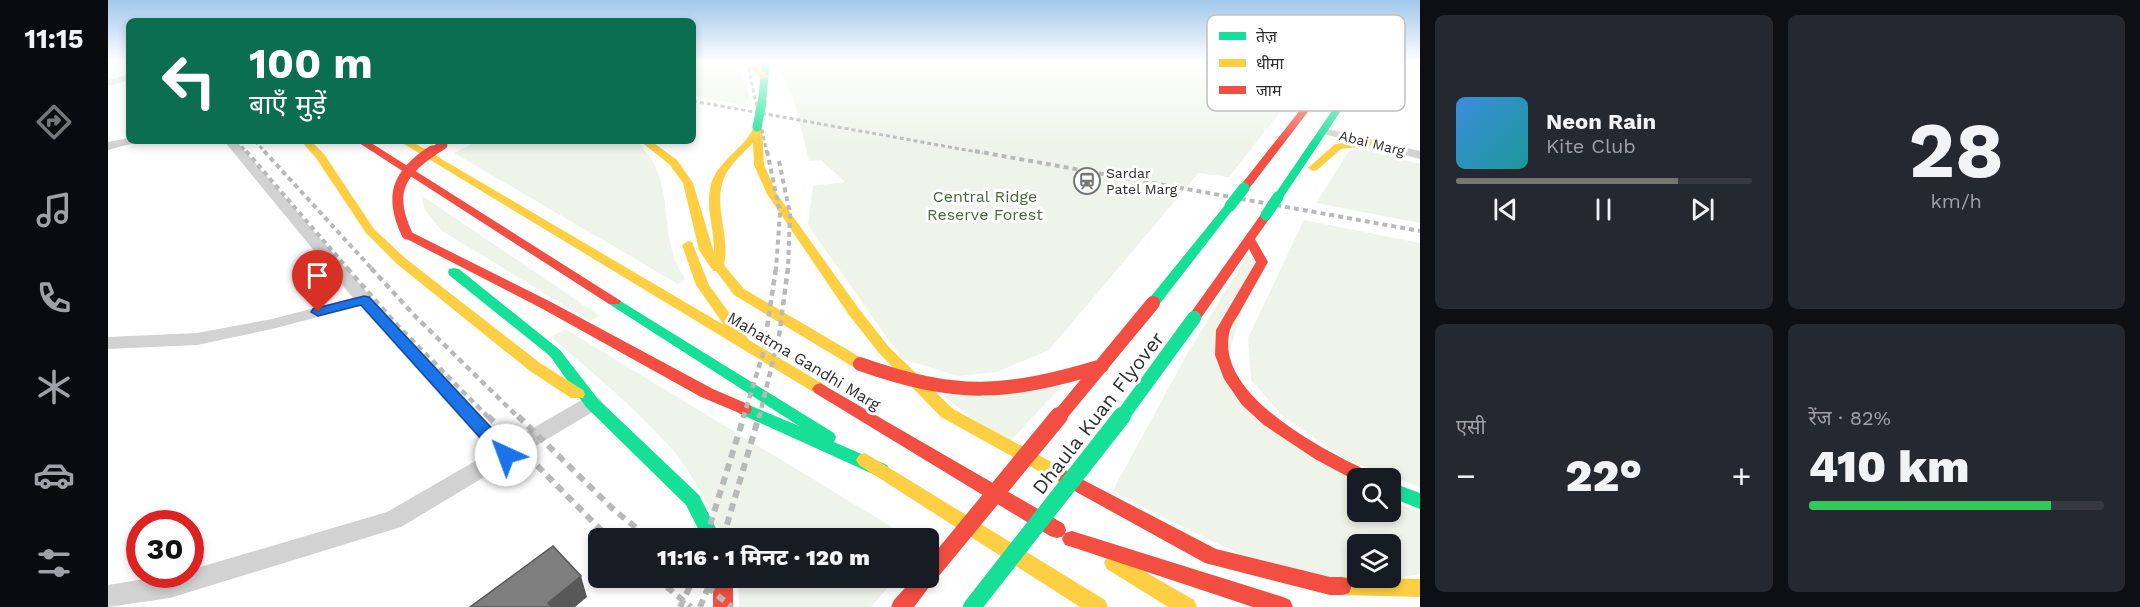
<!DOCTYPE html>
<html lang="hi">
<head>
<meta charset="utf-8">
<style>
	body { margin:0; font-family:"Work Sans","Noto Sans Devanagari",sans-serif; background:#242831; color:#f1f3f6; height:100vh; display:flex; flex-direction:column; font-size:22px; white-space:nowrap }
	* { box-sizing:border-box; margin:0 }
	p { font-size:20px; color:#9ea1a6 }
	.icon { flex:none; width:33px; height:33px; fill:none; stroke:currentColor; stroke-width:2; stroke-linecap:round; stroke-linejoin:round }
	.map { position:relative; flex:1; overflow:hidden }
	.panel { display:flex; flex-direction:column; gap:15px; padding:15px; background:#0d0f14; width:720px }
	.panel>* { flex:none }
	.guide { position:absolute; left:18px; top:18px; width:570px; height:126px; border-radius:9px; box-shadow:0 3px 9px #0003; background:#0b6e4f; color:#fff; overflow:hidden }
	.tools { position:absolute; left:1239px; top:468px; display:grid; gap:12px }
	.tools a { display:grid; place-items:center; width:54px; height:54px; border-radius:9px; background:#171b24; box-shadow:0 3px 9px #0003; font-size:30px }
	.speed { position:absolute; left:18px; top:510px; display:flex; gap:12px; font-size:30px; font-weight:700; text-align:center }
	.speed>* { display:grid; place-content:center; width:78px; height:78px; border-radius:50%; background:#171b24; box-shadow:0 3px 9px #0003; line-height:1 }
	.speed .limit { border:9px solid #d22; background:#fff; color:#111 }
	.pin { position:absolute; display:grid; place-items:center; width:51px; height:51px; color:#fff; margin:-62px -26px; border-radius:50% 50% 50% 0; rotate:-45deg; box-shadow:0 0 6px #0007 }
	.pin .icon { rotate:45deg }
	.me { position:absolute; width:66px; margin:-33px; rotate:317deg; stroke-linejoin:round; filter:drop-shadow(0 0 4px #0008) }
	.turn { display:flex; align-items:center; gap:21px; height:126px; padding:0 24px; font-size:27px }
	.turn .icon { width:78px; height:78px; stroke-width:2.5 }
	.turn b { display:block; font-size:42px; line-height:51px }
	.big { font-size:45px; font-weight:800; line-height:1.1 }
	.panel .widget { flex:1; display:flex; flex-direction:column; justify-content:center; gap:9px; min-width:0; padding:0 21px; border-radius:9px; background:#242831 }
	.panel .dial { align-items:center; gap:0 }
	.dial b { font-size:78px; line-height:1 }
	.song { display:flex; align-items:center; gap:18px }
	.cover { width:72px; height:72px; border-radius:9px; background:linear-gradient(135deg,hsl(210 70% 55%),hsl(180 70% 35%)) }
	.played { height:6px; border-radius:3px; background:linear-gradient(90deg,#767676 75%,#363941 75%) }
	.keys { display:flex; justify-content:space-around; direction:ltr }
	.heat { display:flex; justify-content:space-between; align-items:center; font-size:33px; direction:ltr }
	.charge { height:9px; border-radius:4px; background:linear-gradient(90deg,#34c759 82%,#363941 0) }
	.panel .tiles { flex:1; display:grid; gap:15px; grid-template-columns:repeat(2,1fr) }
	.trip { position:absolute; left:480px; top:528px; width:351px; height:60px; border-radius:9px; background:#171b24; box-shadow:0 3px 9px #0003; font-weight:800; line-height:60px; text-align:center }
	main { display:flex; flex:1; min-height:0 }
	.menu { display:flex; flex-direction:column; width:108px; justify-content:space-around; align-items:center; background:#090b0e; color:#9ea1a6 }
	.menu .icon { width:42px; height:42px }
	.menu .active { color:#767676 }
	.menu b { font-size:27px; color:#f1f3f6 }
	.map>svg:first-child { display:block }
</style>
</head>
<body>
<main>
<nav class="menu">
<b>11:15</b>
<svg class="icon active" aria-label="directions" viewBox="0 0 24 24"><path d="M12 3l9 9-9 9-9-9zM9 14v-3h6M13 9l2 2-2 2"/></svg>
<svg class="icon" aria-label="music" viewBox="0 0 24 24"><path d="M9 18V5l10-2v13"/><circle cx="6" cy="18" r="3"/><circle cx="16" cy="16" r="3"/></svg>
<svg class="icon" aria-label="phone" viewBox="0 0 24 24"><path d="M5 4h4l2 5-3 2q2 4 5 5l2-3 5 2v4C11 20 4 13 5 4z"/></svg>
<svg class="icon" aria-label="climate" viewBox="0 0 24 24"><path d="M12 3v18M4 7l16 10M4 17L20 7"/></svg>
<svg class="icon" aria-label="car" viewBox="0 0 24 24"><path d="M5 17H2v-5l4-1 3-4h7l3 4 3 1v5h-3M9 17h6M6 11h13"/><circle cx="7" cy="17" r="2"/><circle cx="17" cy="17" r="2"/></svg>
<svg class="icon" aria-label="filters" viewBox="0 0 24 24"><path d="M4 7h16M4 17h16"/><circle cx="9" cy="7" r="2"/><circle cx="15" cy="17" r="2"/></svg>
</nav>
<div class="map">
<svg width="1312" height="607" viewBox="0 0 1312 607">
	<rect width="100%" height="100%" fill="#fff"/>
	<path fill="#eef4ea" fill-rule="evenodd" d="M 667,61 L 1212,61 L 1121,177 L 1090,173 L 1088,176 L 941,350 L 889,372 L 850,376 L 794,359 L 700,225 L 705,186 L 737,182 L 713,160 L 701,161 L 686,100 Z
		M 617,62 L 629,64 L 642,95 L 636,105 L 585,96 L 585,63 Z
		M 370,141 L 528,141 C 564,174 553,211 565,254 C 567,263 573,271 577,279 L 570,284 L 346,153 Z
		M 1256,150 L 1312,164 L 1312,223 L 1208,203 L 1241,151 Z
		M 313,195 L 492,316 L 482,321 L 334,231 L 317,210 Z
		M 1196,220 L 1312,243 L 1312,487 L 1236,459 L 1173,414 L 1143,380 L 1140,338 Z
		M 1139,256 L 1149,260 L 1115,373 L 1249,484 L 1250,512 L 1282,512 L 1283,502 L 1312,512 L 1312,574 L 1272,581 L 1209,575 L 1145,561 L 1004,492 L 1078,356 ZM 1250,544 L 1282,544 L 1282,578 L 1250,578 Z
		M 457,329 L 802,538 L 615,538 C 601,507 585,473 562,447 C 526,407 484,372 443,337 Z
		M 954,386 L 902,441 L 873,425 L 834,395 Z
		M 630,578 L 788,578 L 763,607 L 631,607 Z"/>
	<g fill="none" stroke-linecap="round" stroke-linejoin="round">
		<path fill="#d2d2d2" fill-rule="evenodd" d="M 14,61 L 21,61 L 21,65 Z
			M 21,74 L 21,80 L 0,86 L 0,80 Z
			M 1216,128 L 1312,151 L 1312,159 L 1212,133 L 1210,131 Z
			M 21,138 L 21,141 L 28,141 L 26,143 L 0,150 L 0,142 Z
			M 116,141 L 128,141 L 262,296 L 399,443 L 477,398 L 491,398 L 494,403 L 491,408 L 293,527 L 62,598 L 0,607 L 0,585 L 66,574 L 82,574 L 82,570 L 279,512 L 383,452 L 252,306 L 164,329 L 89,345 L 0,349 L 0,337 L 89,333 L 164,319 L 245,298 Z"/>
		<path fill="#16e098" fill-rule="evenodd" d="M 654,61 L 662,61 L 658,102 L 654,105 L 650,102 Z
			M 1258,61 L 1266,61 L 1174,199 L 1166,199 L 1165,197 Z
			M 1122,203 L 1126,204 L 1126,208 L 1050,306 L 1040,306 L 1038,303 L 1040,300 L 1118,204 Z
			M 346,268 L 351,269 L 452,350 L 490,399 L 591,495 L 613,538 L 595,538 L 578,505 L 478,407 L 442,356 L 341,275 L 340,272 L 341,269 Z
			M 506,297 L 726,433 L 728,437 L 726,442 L 779,465 L 782,470 L 779,475 L 773,477 L 767,475 L 630,413 L 628,409 L 630,405 L 636,403 L 691,426 L 501,304 L 499,301 L 501,298 Z
			M 1282,482 L 1312,493 L 1312,509 L 1282,497 Z"/>
		<path fill="#ffcf43" fill-rule="evenodd" d="M 628,61 C 643,61 651,66 661,77 L 654,79 L 645,70 Z
			M 1284,61 L 1312,62 L 1312,66 Z
			M 646,125 L 654,127 L 656,165 L 669,194 L 751,309 L 781,347 L 845,409 L 964,473 L 967,478 L 964,483 L 958,485 L 952,483 L 833,417 L 771,353 L 741,315 L 659,194 L 646,165 L 645,143 C 636,152 626,161 619,172 C 602,201 623,234 616,265 L 636,289 L 757,360 L 759,364 L 757,368 L 747,368 L 626,295 L 608,271 L 605,271 L 591,250 L 575,183 L 561,164 L 532,141 L 543,141 L 569,160 L 585,183 L 606,253 C 607,229 596,205 604,181 C 613,158 640,146 646,125 Z
			M 1264,140 L 1269,143 L 1267,145 L 1233,149 L 1209,170 L 1205,171 L 1200,168 L 1227,144 Z
			M 193,141 L 203,141 L 216,154 L 266,229 L 297,258 L 432,363 L 475,390 L 477,394 L 475,398 L 463,398 L 422,371 L 289,264 L 258,233 L 208,158 Z
			M 291,141 L 303,141 L 616,325 L 588,285 L 574,245 L 580,241 L 584,242 L 601,285 L 641,340 L 717,385 L 720,389 L 717,393 L 707,393 Z
			M 757,453 L 997,600 L 1000,607 L 972,607 L 751,465 L 748,460 L 751,455 Z
			M 1006,554 L 1086,600 L 1089,607 L 1060,607 L 999,569 L 996,563 L 999,557 Z
			M 1234,577 L 1312,579 L 1312,597 L 1234,595 L 1227,593 L 1224,586 L 1227,579 Z"/>
		<path fill="#f24e42" fill-rule="evenodd" d="M 1231,61 L 1239,61 L 1140,190 L 1132,190 L 1132,186 Z
			M 248,141 L 260,141 L 513,301 L 511,304 L 501,304 Z
			M 1158,212 L 1164,215 L 1147,239 L 1160,262 C 1151,278 1142,294 1133,310 C 1130,316 1124,323 1122,330 C 1104,395 1218,451 1264,473 L 1267,478 L 1250,478 L 1250,482 L 1207,459 L 1156,425 L 1134,405 L 1116,379 L 1107,355 L 1108,330 L 1148,262 L 1141,249 L 1091,321 L 1086,322 L 1079,318 L 1154,213 Z
			M 299,230 L 443,302 L 605,389 L 642,405 L 644,409 L 642,413 L 636,415 L 593,397 L 433,308 L 295,237 L 293,234 L 295,231 Z
			M 712,383 L 956,524 L 958,530 L 956,536 L 949,538 L 942,536 L 707,393 L 704,389 L 707,385 Z
			M 958,471 L 1108,549 L 1222,577 L 1234,577 L 1241,579 L 1244,586 L 1241,593 L 1234,595 L 1222,595 L 1097,563 L 952,483 L 949,478 L 952,473 Z
			M 964,531 L 1175,597 L 1182,600 L 1185,607 L 1145,607 L 964,547 L 957,545 L 954,539 L 957,533 Z
			M 820,570 L 825,572 L 828,578 L 806,607 L 783,607 L 786,600 L 806,578 L 820,578 Z
			M 605,578 L 625,578 L 625,607 L 605,607 Z"/>
		<path stroke="#b9b9b9" stroke-width="3" stroke-dasharray="4 3" stroke-linecap="butt" d="M 639,61 L 659,153
			M 585,101 L 875,153
			M 129,141 L 139,153
			M 147,141 L 158,153"/>
		<path stroke="#b9b9b9" stroke-width="4" stroke-dasharray="5 4" stroke-linecap="butt" d="M 138,151 L 240,269
			M 156,151 L 264,269
			M 659,151 L 672,213 L 668,269
			M 867,151 L 1312,231
			M 671,161 L 682,214 L 680,269"/>
		<path stroke="#b9b9b9" stroke-width="4.5" stroke-dasharray="6 4.5" stroke-linecap="butt" d="M 239,268 L 289,325 L 381,418
			M 263,268 L 308,317 L 411,418
			M 635,418 L 655,354 L 668,268
			M 651,418 L 671,336 L 680,268"/>
		<path stroke="#b9b9b9" stroke-width="6" stroke-dasharray="8 6" stroke-linecap="butt" d="M 380,416 L 501,538
			M 410,416 L 506,510 L 541,538
			M 598,538 L 636,416
			M 615,538 L 651,416
			M 548,578 L 583,607
			M 588,578 L 624,607
			M 572,607 L 586,578
			M 592,607 L 604,578"/>
		<path stroke="#16e098" stroke-width="9" d="M 649,127 L 654,102"/>
		<path stroke="#16e098" stroke-width="11" d="M 1122,206 L 1136,188
			M 1158,215 L 1170,197"/>
		<path stroke="#16e098" stroke-width="14" d="M 1013,418 L 1086,318"/>
		<path stroke="#16e098" stroke-width="18" d="M 864,607 L 1014,416"/>
		<path stroke="#f24e42" stroke-width="9" d="M 322,153 L 335,145"/>
		<path stroke="#f24e42" stroke-width="11" d="M 299,234 C 281,196 289,174 324,151"/>
		<path stroke="#f24e42" stroke-width="14" d="M 752,364 C 849,398 897,395 994,366
			M 950,418 L 1045,303"/>
		<path stroke="#f24e42" stroke-width="18" d="M 820,575 L 951,416"/>
	</g>
	<path fill="#585858" d="M 473,576 L 479,597 L 467,607 L 441,607 L 440,603 Z"/>
	<path fill="#7e7e7e" stroke="#585858" stroke-width="1.5" d="M 445,546 L 473,576 L 440,603 L 444,607 L 362,607 Z"/>
	<linearGradient id="sky" x2="0" y2="1"><stop stop-color="#a1c7ec"/><stop offset="0.42" stop-color="#fff"/><stop offset="1" stop-color="#fff" stop-opacity="0"/></linearGradient>
	<rect width="1312" height="146" fill="url(#sky)"/>
	<path fill="#1a73e8" stroke="#114b97" stroke-width="1.5" d="M 256,296 L 261,297 L 404,450 L 407,455 L 404,460 L 392,460 L 253,305 L 210,316 L 203,312 L 205,309 Z"/>
	<defs>
		<symbol id="station-ring" viewBox="-11 -11 22 22"><circle r="9.5" fill="#fff" stroke="#767676" stroke-width="1.5"/><path d="M-3-6H3Q5-6 5-4V2Q5 4 3 4L4.5 6H3L1.5 4h-3L-3 6H-4.5L-3 4Q-5 4-5 2V-4Q-5-6-3-6ZM-3.5-4v3h7v-3ZM-3.5 1v1.5H-2V1ZM2 1v1.5H3.5V1Z" fill="#767676"/></symbol>
	</defs>
	<g fill-rule="evenodd">
		<use href="#station-ring" x="964" y="166" width="30" height="30"/>
	</g>
	<g text-anchor="middle" dominant-baseline="central" stroke-width="6" stroke-linejoin="round" paint-order="stroke">
		<g font-size="14" fill="#2d2d2d" stroke="#fff">
			<text transform="translate(1264 143) rotate(14)">Abai Marg</text>
		</g>
		<g font-size="14" fill="#2d2d2d" stroke="#fff" text-anchor="start">
			<text x="998" y="173">Sardar<tspan x="998" dy="16">Patel Marg</tspan></text>
		</g>
		<g font-size="16" fill="#496939" stroke="#fff">
			<text x="877" y="196">Central Ridge<tspan x="877" dy="18">Reserve Forest</tspan></text>
		</g>
		<g font-size="16" fill="#2d2d2d" stroke="#fff">
			<text transform="translate(696 361) rotate(31)">Mahatma Gandhi Marg</text>
		</g>
		<g font-size="20" fill="#2d2d2d" stroke="#fff">
			<text transform="translate(990 413) rotate(-52)">Dhaula Kuan Flyover</text>
		</g>
	</g>
	<rect x="1099" y="15" width="198" height="96" rx="9" fill="#fff" stroke="#c0c0c0" stroke-width="1.5"/>
	<rect x="1111" y="32" width="27" height="8" fill="#16e098"/>
	<rect x="1111" y="59" width="27" height="8" fill="#ffcf43"/>
	<rect x="1111" y="86" width="27" height="8" fill="#f24e42"/>
	<g font-size="16" fill="#2d2d2d">
		<text x="1148" y="42">तेज़</text>
		<text x="1148" y="69">धीमा</text>
		<text x="1148" y="96">जाम</text>
	</g>
</svg>
<div class="tools">
<a><svg class="icon" aria-label="search" viewBox="0 0 24 24"><circle cx="10" cy="10" r="6"/><path d="M15 15l6 6"/></svg></a>
<a><svg class="icon" aria-label="layers" viewBox="0 0 24 24"><path d="M12 4l9 5-9 5-9-5zM3 14l9 5 9-5"/></svg></a>
</div>
<div class="speed"><div class="limit">30</div></div>
<div class="pin" style="left:210px;top:312px;background:#d93025"><svg class="icon" aria-label="arrive" viewBox="0 0 24 24"><path d="M6 21V4h12l-3 4 3 4H6"/></svg></div>
<svg class="me" style="left:398px;top:455px" viewBox="-20 -20 40 40"><circle r="19" fill="#fff"/><path d="M0-13L10 11 0 6-10 11z" fill="#1a73e8"/></svg>
<div class="trip">11:16 · 1 मिनट · 120 m</div>
<div class="guide">
<div class="turn"><svg class="icon" aria-label="left" viewBox="0 0 24 24"><path d="M17 20v-9H6M10 6l-5 5 5 5"/></svg><div><b>100 m</b>बाएँ मुड़ें</div></div>
</div>
</div>
<section class="panel">
<div class="tiles">
<div class="widget">
<div class="song"><i class="cover"></i><div><b>Neon Rain</b><p>Kite Club</p></div></div>
<div class="played"></div>
<div class="keys"><svg class="icon" aria-label="previous" viewBox="0 0 24 24"><path d="M18 5L8 12l10 7zM5 5v14"/></svg><svg class="icon" aria-label="pause" viewBox="0 0 24 24"><path d="M8 5v14M16 5v14"/></svg><svg class="icon" aria-label="next" viewBox="0 0 24 24"><path d="M6 5l10 7-10 7zM19 5v14"/></svg></div>
</div>
<div class="widget dial"><b>28</b><p>km/h</p></div>
<div class="widget"><p>एसी</p>
<div class="heat"><a>−</a><b class="big">22°</b><a>+</a></div>
</div>
<div class="widget"><p>रेंज · 82%</p><b class="big">410 km</b><div class="charge"></div></div>
</div>
</section>
</main>
</body>
</html>
